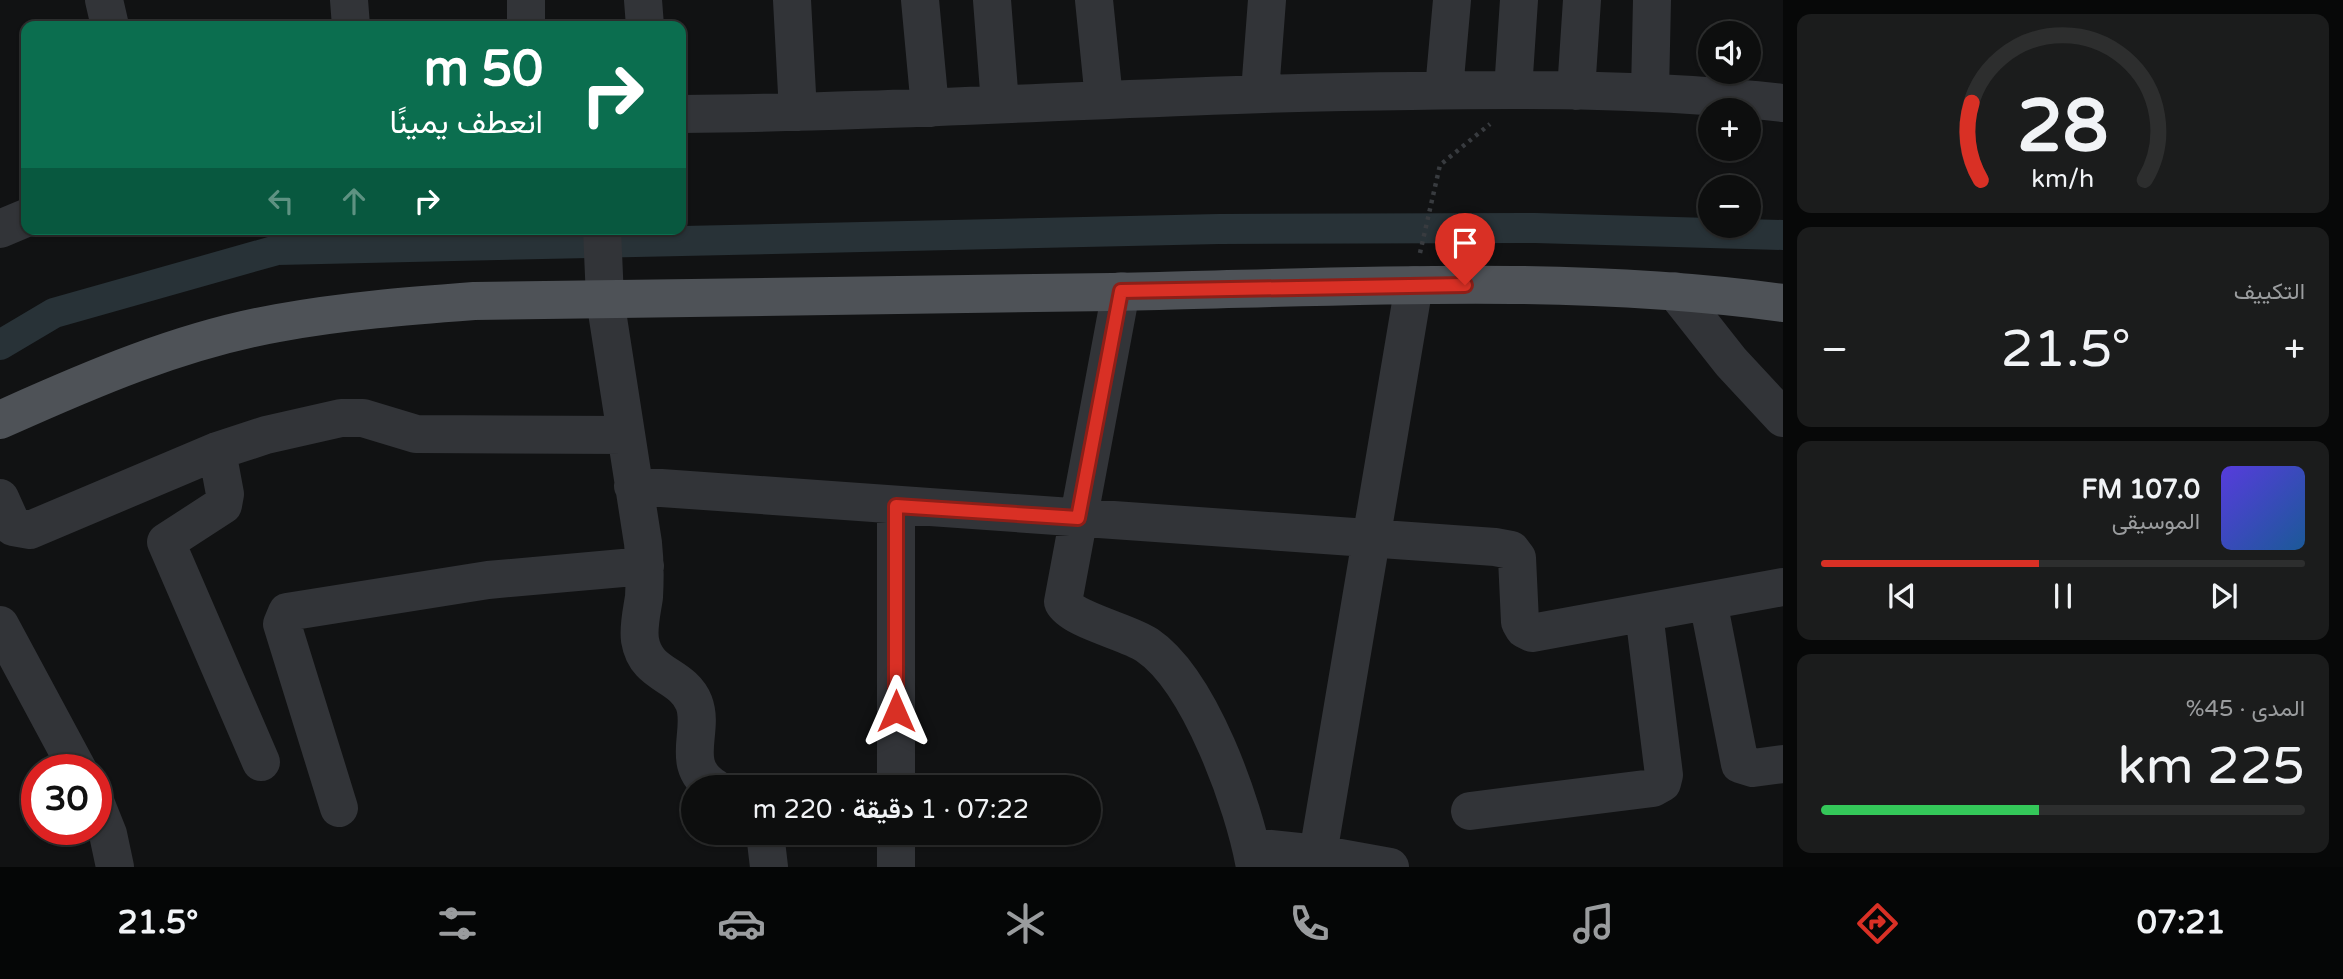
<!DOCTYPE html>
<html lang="ar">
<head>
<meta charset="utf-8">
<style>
	body { margin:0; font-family:"Varela Round",Vazirmatn,sans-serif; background:#1b1c1c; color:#f1f3f6; direction:rtl; height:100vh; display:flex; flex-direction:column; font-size:26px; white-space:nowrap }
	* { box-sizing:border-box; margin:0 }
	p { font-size:23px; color:#9a9c9e }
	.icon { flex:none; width:38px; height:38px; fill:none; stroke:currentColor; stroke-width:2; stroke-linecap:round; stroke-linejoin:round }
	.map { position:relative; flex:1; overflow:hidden; direction:ltr }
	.panel { display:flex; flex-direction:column; gap:14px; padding:14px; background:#070808; width:560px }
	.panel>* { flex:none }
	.hud { position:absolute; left:21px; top:21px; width:665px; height:214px; border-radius:14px; box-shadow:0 2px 5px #0004,0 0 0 2px #2d2e2e; direction:rtl; background:#0b6e4f; color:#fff; overflow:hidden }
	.buttons { position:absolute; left:1698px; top:21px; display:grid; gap:14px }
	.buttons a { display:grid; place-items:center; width:63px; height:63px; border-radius:50%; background:#0d0e0e; box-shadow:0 2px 5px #0004,0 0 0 2px #2d2e2e; font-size:35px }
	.speed { position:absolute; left:21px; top:754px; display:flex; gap:14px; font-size:35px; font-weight:700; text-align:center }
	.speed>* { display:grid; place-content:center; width:91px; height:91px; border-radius:50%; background:#0d0e0e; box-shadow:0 2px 5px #0004,0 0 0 2px #2d2e2e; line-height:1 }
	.speed .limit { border:10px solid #d22; background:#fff; color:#111 }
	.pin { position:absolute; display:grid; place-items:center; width:60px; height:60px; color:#fff; margin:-72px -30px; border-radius:50% 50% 50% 0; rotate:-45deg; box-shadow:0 0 7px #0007 }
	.pin .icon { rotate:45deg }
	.me { position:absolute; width:77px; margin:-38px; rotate:0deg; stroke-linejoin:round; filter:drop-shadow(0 0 5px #0008) }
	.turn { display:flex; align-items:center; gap:24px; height:147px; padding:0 28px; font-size:32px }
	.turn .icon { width:91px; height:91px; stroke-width:2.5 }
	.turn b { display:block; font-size:49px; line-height:60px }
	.lanes { display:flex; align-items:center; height:66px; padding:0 28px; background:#0003; justify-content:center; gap:35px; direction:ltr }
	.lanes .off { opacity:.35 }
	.big { font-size:52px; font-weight:600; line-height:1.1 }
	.panel .tile { flex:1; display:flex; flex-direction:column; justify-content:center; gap:10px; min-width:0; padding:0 24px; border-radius:14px; background:#1b1c1c }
	.panel .dial { align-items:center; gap:0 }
	.dial svg { height:182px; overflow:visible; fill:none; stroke:#2d2e2e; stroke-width:7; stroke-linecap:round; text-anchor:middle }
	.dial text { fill:#f1f3f6; stroke:none }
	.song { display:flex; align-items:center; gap:21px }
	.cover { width:84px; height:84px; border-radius:10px; background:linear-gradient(135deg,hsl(250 70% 55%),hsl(210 70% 35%)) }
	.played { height:7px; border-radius:4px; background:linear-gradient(90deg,#d93025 45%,#2d2e2e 45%) }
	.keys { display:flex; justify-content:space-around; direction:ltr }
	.heat { display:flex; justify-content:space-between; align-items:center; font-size:38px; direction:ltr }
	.charge { height:10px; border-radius:5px; background:linear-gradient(90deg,#34c759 45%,#2d2e2e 0) }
	.trip { position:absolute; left:681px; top:775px; width:420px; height:70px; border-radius:35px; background:#0d0e0e; box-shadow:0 2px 5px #0004,0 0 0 2px #2d2e2e; font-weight:600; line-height:70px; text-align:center; direction:rtl }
	.tab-bar { display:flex; height:112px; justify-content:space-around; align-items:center; background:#050606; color:#9a9c9e }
	.tab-bar .icon { width:49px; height:49px }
	.tab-bar .active { color:#d93025 }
	.tab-bar b { font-size:32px; color:#f1f3f6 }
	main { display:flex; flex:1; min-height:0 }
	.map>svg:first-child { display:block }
</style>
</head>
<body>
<main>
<section class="panel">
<div class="tile dial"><svg viewBox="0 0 100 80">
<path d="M14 69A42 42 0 1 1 86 69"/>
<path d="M14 69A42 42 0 0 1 10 35" stroke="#d93025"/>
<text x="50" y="56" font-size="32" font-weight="700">28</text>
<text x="50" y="72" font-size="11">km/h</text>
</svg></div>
<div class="tile"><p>التكييف</p>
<div class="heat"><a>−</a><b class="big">21.5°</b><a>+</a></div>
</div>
<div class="tile">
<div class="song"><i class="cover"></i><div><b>107.0 FM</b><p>الموسيقى</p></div></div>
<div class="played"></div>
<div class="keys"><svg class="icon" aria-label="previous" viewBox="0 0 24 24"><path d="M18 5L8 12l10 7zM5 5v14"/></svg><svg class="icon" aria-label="pause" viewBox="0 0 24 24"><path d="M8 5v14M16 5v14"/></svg><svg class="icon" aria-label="next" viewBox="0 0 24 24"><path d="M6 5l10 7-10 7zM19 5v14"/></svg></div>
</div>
<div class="tile"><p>المدى · 45%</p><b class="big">225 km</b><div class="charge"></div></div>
</section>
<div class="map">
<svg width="1783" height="867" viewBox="0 0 1783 867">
	<rect width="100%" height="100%" fill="#111213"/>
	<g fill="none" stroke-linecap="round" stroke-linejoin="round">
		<path stroke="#283237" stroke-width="30" d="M 0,345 L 54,313 L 277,250 L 1219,229 L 1535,228 L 1783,235"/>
		<path stroke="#383b3f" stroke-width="4.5" stroke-dasharray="3.5 5" stroke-linecap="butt" d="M 1420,253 L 1440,165 L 1490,124"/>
		<path stroke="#323438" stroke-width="38" d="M 104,0 L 110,26
			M 349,0 L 351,26
			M 526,0 L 526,26
			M 643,0 L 645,26
			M 792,0 L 798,112
			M 920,0 L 930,108
			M 992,0 L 1000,104
			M 1094,0 L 1104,99
			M 1444,90 L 1452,0
			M 1513,90 L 1519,0
			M 1576,91 L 1582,0
			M 1260,92 L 1267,0
			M 1650,92 L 1652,0
			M 681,114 C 925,112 1168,93 1412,91 C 1536,89 1660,89 1783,103
			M 0,229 L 26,218
			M 602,229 L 605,299 L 643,543 C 645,561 645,579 644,597 C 642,611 638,626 640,640 C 646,677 682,673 694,703 C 705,732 678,765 715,788
			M 1121,291 L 1063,602 C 1072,620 1128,632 1147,645 C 1200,681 1244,805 1255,867
			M 1675,291 L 1731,362 L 1783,418
			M 217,451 L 225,494 L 223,505 L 166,542 L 261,762
			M 633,486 L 1495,547 L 1511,550 L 1517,558 L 1520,622 L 1524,629 L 1532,633 L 1783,587
			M 0,498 L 13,527 L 30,530 L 217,451 L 266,435 L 341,418 L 363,418 L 416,434 L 626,435
			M 896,506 L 896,788
			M 1708,601 L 1740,764 L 1753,768 L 1783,764
			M 0,625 L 78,770
			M 96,804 L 108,834 L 115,867
			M 339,808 L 282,624 L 287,612 L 488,580 L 645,566
			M 1470,811 L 1653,788 L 1662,783 L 1664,775 L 1644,613
			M 765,833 L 769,867
			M 1252,847 L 1318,854 L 1390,867
			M 1318,854 L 1414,285
			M 896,867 L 896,833"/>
		<path stroke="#4e5257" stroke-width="38" d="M 0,420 C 89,380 181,340 278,323 C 343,311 408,306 474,301 C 703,297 931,296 1159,291 C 1366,286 1576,275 1783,303"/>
	</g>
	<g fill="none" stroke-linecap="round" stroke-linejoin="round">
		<defs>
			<path id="route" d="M 896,711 L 896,506 L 1078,518 L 1121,291 L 1465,285"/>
		</defs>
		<use href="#route" stroke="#8d1f18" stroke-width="18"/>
		<use href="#route" stroke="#d93025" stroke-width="12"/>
	</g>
</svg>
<div class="buttons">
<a><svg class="icon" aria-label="sound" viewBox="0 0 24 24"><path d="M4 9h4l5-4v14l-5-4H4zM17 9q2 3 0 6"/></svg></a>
<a>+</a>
<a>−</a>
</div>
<div class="speed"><div class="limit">30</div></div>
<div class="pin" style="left:1465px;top:285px;background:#d93025"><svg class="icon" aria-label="arrive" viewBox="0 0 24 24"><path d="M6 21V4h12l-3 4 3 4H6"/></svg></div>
<svg class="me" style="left:896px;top:711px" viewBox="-20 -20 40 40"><path d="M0-17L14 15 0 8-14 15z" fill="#d93025" stroke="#fff" stroke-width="4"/></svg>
<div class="trip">07:22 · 1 دقيقة · 220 m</div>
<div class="hud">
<div class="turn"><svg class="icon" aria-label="right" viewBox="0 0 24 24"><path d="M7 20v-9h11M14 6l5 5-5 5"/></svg><div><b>50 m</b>انعطف يمينًا</div></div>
<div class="lanes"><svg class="icon off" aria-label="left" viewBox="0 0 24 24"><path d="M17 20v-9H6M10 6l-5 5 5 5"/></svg><svg class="icon off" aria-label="ahead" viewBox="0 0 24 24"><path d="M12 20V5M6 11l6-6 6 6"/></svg><svg class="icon" aria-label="right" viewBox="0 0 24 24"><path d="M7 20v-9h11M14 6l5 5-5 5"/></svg></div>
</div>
</div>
</main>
<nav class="tab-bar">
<b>07:21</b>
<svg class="icon active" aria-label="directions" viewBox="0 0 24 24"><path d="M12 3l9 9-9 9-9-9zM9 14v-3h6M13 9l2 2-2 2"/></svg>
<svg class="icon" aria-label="music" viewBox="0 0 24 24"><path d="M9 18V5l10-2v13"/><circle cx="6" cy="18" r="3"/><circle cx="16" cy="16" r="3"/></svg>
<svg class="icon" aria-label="phone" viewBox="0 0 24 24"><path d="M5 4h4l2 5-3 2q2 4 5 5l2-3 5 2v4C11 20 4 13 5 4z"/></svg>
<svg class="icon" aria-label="climate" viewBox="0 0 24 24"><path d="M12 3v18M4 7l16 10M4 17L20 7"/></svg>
<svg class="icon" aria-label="car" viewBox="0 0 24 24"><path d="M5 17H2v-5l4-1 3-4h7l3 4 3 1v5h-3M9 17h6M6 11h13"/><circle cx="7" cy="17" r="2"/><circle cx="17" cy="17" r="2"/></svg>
<svg class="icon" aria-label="filters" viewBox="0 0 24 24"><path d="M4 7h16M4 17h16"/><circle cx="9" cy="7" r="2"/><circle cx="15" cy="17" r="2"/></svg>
<b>21.5°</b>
</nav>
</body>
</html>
